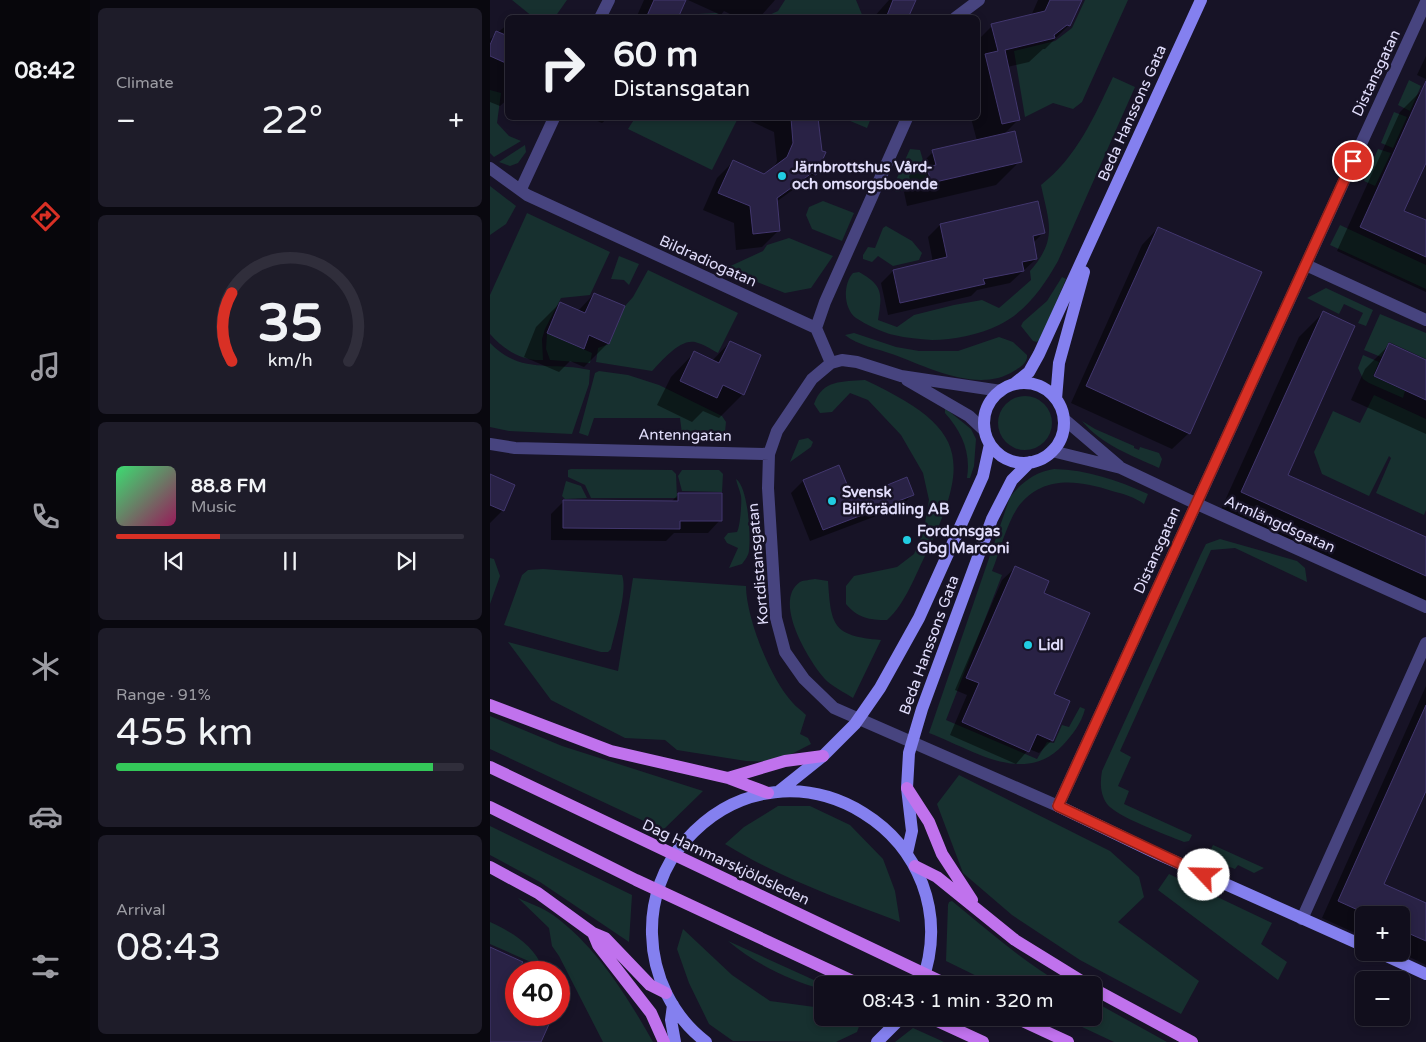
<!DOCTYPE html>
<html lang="en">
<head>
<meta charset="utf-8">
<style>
	body { margin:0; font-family:"Varela Round",sans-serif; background:#1e1c29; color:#f1f3f6; height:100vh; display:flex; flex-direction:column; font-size:19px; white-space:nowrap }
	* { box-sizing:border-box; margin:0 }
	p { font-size:16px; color:#9c9ca3 }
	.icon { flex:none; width:28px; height:28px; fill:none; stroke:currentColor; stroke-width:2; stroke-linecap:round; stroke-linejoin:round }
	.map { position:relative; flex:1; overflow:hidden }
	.drawer { display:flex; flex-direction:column; gap:8px; padding:8px; background:#09080f; width:400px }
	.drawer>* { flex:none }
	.banner { position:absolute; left:15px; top:15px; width:475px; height:105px; border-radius:8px; box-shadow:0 2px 8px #0003,0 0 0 1px #302e3b; background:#110e1c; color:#f1f3f6; overflow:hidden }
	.tools { position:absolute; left:865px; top:906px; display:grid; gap:10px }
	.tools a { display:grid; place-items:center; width:55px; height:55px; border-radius:8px; background:#110e1c; box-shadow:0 2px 8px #0003,0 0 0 1px #302e3b; font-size:25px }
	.speed { position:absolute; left:15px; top:961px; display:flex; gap:10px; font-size:25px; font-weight:700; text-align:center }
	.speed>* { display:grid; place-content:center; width:65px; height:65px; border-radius:50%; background:#110e1c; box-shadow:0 2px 8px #0003,0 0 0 1px #302e3b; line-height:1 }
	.speed .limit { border:8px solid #d22; background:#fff; color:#111 }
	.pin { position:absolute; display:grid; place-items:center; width:42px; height:42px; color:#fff; margin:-21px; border:2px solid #fff; border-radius:50%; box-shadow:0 1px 5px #0007 }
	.me { position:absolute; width:55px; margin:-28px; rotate:294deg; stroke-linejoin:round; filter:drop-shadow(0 0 4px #0008) }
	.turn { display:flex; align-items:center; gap:18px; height:105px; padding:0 25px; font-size:22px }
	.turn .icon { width:65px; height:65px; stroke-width:2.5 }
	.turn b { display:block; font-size:35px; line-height:42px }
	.big { font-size:38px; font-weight:600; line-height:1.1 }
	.drawer .tile { flex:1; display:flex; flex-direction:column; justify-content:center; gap:8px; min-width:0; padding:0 18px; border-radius:8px; background:#1e1c29 }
	.drawer .dial { align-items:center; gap:0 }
	.dial svg { height:130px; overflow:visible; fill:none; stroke:#302e3b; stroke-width:7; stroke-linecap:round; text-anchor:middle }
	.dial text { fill:#f1f3f6; stroke:none }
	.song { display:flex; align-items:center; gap:15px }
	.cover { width:60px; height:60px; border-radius:8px; background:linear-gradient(135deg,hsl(140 70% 55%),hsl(330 70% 35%)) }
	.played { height:5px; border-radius:2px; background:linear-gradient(90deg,#d93025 30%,#302e3b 30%) }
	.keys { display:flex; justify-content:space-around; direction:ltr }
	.heat { display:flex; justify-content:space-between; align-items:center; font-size:28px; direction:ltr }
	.charge { height:8px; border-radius:4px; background:linear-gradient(90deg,#34c759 91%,#302e3b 0) }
	.trip { position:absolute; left:324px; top:976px; width:288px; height:50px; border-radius:8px; background:#110e1c; box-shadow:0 2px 8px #0003,0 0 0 1px #302e3b; font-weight:600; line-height:50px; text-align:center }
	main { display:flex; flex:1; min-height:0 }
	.tab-bar { display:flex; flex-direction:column; width:90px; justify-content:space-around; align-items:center; background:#07060b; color:#9c9ca3 }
	.tab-bar .icon { width:35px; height:35px }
	.tab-bar .active { color:#d93025 }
	.tab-bar b { font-size:22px; color:#f1f3f6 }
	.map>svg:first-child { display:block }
</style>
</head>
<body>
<main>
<nav class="tab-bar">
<b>08:42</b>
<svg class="icon active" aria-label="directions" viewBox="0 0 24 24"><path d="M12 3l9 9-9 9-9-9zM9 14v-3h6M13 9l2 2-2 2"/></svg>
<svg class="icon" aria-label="music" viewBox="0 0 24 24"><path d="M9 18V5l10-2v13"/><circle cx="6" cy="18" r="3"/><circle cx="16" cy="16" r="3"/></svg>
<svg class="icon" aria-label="phone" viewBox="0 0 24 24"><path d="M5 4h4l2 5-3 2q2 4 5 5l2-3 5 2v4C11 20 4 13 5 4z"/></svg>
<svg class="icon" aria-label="climate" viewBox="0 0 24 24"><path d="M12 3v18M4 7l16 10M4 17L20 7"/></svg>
<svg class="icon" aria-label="car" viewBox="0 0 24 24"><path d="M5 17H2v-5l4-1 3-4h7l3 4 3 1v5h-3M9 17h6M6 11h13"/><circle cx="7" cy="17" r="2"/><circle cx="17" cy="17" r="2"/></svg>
<svg class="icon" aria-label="filters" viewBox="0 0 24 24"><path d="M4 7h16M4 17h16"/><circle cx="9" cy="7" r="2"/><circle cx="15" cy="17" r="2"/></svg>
</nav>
<section class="drawer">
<div class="tile"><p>Climate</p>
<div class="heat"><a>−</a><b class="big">22°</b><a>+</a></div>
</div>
<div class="tile dial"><svg viewBox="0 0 100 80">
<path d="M14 69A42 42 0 1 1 86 69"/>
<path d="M14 69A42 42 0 0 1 14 27" stroke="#d93025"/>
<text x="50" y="56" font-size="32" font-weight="700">35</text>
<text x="50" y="72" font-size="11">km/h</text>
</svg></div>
<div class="tile">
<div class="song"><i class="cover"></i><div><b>88.8 FM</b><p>Music</p></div></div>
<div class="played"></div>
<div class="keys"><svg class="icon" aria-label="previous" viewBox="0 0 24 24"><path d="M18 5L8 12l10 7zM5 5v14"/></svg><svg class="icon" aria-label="pause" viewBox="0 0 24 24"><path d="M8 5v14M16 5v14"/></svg><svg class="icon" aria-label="next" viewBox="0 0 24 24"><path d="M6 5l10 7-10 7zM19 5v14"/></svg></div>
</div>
<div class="tile"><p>Range · 91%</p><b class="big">455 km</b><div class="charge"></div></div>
<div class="tile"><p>Arrival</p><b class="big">08:43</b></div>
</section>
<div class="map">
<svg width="936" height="1042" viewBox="0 0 936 1042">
	<rect width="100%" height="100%" fill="#171326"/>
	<path fill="#17302f" d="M 22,0 L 77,0 L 65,17 L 43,17 Z
		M 295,0 L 366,0 L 373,17 L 275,17 L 288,11 Z
		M 595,0 L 638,0 L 592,102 L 583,109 L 563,103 L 535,117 L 524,51 L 565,41 L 582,28 Z
		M 226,13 L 238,17 L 206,17 L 208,14 Z
		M 623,77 L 645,87 L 568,261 C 553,287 537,311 509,325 C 491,334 463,340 442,340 C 430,339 416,338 404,335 C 393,333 375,324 366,318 C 353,308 353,284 363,273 L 369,272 C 394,286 392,294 388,320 L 407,327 L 424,315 L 464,305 L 492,300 L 509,308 L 541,280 L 540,271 C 568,239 559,223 551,185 C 587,157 604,117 623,77 Z
		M 919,80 L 931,86 L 920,111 L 908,105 Z
		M 0,90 L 11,93 L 7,123 L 19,136 L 31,141 L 4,157 L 0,153 Z
		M 904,112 L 917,117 L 903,148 L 891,143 Z
		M 145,118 L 248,118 L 222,170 L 138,129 Z
		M 353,118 L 381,118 L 377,128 Z
		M 35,145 L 36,152 L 28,163 L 20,166 L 9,162 Z
		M 420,149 L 430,150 L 437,174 L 436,185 L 406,192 L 403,187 Z
		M 888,149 L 901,153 L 885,186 L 874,181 Z
		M 0,186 L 26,206 L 16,224 L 0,235 Z
		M 333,201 L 364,213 L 352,241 L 322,229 L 316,215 L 319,207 Z
		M 37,213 L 120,252 L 100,295 L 71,298 L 55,329 L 52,339 L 53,360 C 32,361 14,350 0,334 L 0,295 Z
		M 850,225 L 936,265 L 936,289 L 840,245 Z
		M 396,226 L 422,241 L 432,253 L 429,260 L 403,266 L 388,256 L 382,262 L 373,259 L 373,255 L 378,247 L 385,248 L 393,228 Z
		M 299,238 L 343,256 L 321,288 L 295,293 L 234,269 L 273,251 L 277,245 Z
		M 129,256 L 149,264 L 139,285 L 134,280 L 121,279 Z
		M 158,270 L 248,313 L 228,353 C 221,349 213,344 205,342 C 189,339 172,361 162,371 L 106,362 L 108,348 L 119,344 L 135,306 L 143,297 Z
		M 572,277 L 576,279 L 551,338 L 547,342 L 543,341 L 531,326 L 533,322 L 557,301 Z
		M 836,288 L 883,310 L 876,326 L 868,323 L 873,313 L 854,304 L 849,314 L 817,298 Z
		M 890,314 L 936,333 L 936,359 L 899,342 L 891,357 L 874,350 Z
		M 57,333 L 102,353 L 100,363 L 60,360 L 56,349 Z
		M 364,333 L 406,347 L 429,351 L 468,351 L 509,337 L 523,342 L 537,355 L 537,358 C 535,365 530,367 524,371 C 488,394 438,367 402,354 C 388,349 367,345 355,335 Z
		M 0,343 C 31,375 62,361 100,370 L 99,384 L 82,434 L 19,431 L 0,427 Z
		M 873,355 L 889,362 L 883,376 L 915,391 L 913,398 L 879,383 L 873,379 L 868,368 Z
		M 109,371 L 138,375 L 169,385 L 232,416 L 236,422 L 235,432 L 192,434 L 190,418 L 104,418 L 98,436 L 89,433 L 105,373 Z
		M 375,380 C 472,426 484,454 437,552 C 425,575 416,603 397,620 C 379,620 368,618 356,604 L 356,586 L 364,576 L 407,567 L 424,554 L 434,529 L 439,500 L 433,473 L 411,435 L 378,400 L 360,393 L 342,412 L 330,413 L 324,404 C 333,379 352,382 375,380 Z
		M 884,395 L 936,419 L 936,510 L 934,515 L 886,493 L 901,458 L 899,456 L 879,496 L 832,474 L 824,452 L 843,411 L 870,423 Z
		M508 423a27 27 0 1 1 54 0a27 27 0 1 1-54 0Z
		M 455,408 L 481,429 L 486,439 L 484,466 L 480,478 L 477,478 C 481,452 472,432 455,413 Z
		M 592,421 L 605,429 L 644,446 L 644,448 L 649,450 L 650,447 L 669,453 L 672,459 L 669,468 C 641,455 612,445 592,421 Z
		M 318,438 L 323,442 L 321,447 L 300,462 L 309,440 Z
		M 81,469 L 182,470 L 186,474 L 187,498 L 101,498 L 95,485 L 78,477 L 78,470 Z
		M 564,469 C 598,470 627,480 658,494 L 654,504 C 644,497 634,494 622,491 C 588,480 552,475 528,507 C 516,525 510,551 502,571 L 512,575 L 456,720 L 547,759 L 557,742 L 564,743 L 572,725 L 579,727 L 590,707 L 595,709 C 591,724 583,734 573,745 C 534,787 482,749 439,733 L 520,497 C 532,482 545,472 564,469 Z
		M 192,470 L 229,470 L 233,474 L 232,492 L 192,491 L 188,476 Z
		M 246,479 C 258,487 261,535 259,550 C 259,555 255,560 252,564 L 239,568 L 248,548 L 237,543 L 234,538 L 238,533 L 247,532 C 250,528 252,502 251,496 C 250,490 247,485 246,479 Z
		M 76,481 L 91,486 L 97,498 L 75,499 L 72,496 Z
		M 730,539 L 807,561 L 815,568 L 817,582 L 745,548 L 721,550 L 630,751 L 641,757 L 628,786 L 639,791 L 634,804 L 702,835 L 699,841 L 694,842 C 677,835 627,817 617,804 C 610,794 610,782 612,771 L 711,554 L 716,544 Z
		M 0,558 L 4,559 L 10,576 L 0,604 Z
		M 53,569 L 132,575 C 138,590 125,632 121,649 L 118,652 L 111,652 L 14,625 L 32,575 L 38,570 Z
		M 143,578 L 256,586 C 256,617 280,678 302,702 C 306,707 311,710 316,715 L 310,734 L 318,738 L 321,744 L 286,762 L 256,761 L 187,750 L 175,740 L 135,738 L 61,700 L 18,642 L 128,671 Z
		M 325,579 L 338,581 C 341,626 343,636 391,640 L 363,698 C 354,692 341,686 334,678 C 319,661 282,601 310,582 C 314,580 321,580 325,579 Z
		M 0,716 L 72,746 L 213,791 L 173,830 L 0,749 Z
		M 469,775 L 620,851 L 649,877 L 654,897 L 628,922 L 709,981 L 691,1014 L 590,960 L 522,915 L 473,873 L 447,804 Z
		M 288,806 L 320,806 L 360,825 L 393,859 L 405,891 L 410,922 C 350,899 290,878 235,844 L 254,827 Z
		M 0,826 L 142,895 L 139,942 L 50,882 L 0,855 Z
		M 723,845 L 774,868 L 764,873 L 748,865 L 745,869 L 724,861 L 719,853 Z
		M 679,874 L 782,923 L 771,944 L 797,962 L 788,980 L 668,890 Z
		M 28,898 C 39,903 53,908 63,915 C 107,947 137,996 163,1042 L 113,1042 L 69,956 L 62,946 L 59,928 Z
		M 462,901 C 499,931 533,962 574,985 L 505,985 L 456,961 L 458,905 L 459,902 Z
		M 0,922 C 20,931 44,945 52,967 L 0,944 Z
		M 193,929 L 242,975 L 280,1001 L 332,1008 L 332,1018 L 363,1018 L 371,1021 L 367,1032 L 346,1042 L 243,1041 L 219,1024 L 199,983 L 187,949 Z
		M 238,941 L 335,985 L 332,985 L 332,989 C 300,981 264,963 238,941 Z
		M 603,1001 L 677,1042 L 624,1042 L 573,1018 L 602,1018 Z
		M 423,1028 L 454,1042 L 405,1042 Z"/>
	<path fill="#0007" d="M 154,0 L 195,0 L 187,18 L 146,18 Z
		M 198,0 L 285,0 L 269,18 L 248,18 L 234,11 L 231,15 Z
		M 399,0 L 424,0 L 417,18 L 383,18 Z
		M 548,0 L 590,0 L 579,25 L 555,49 L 553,49 L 539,62 L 517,67 L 529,119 L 513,135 L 530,161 L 506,185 L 417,206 L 414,192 L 421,185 L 419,176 L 443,152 L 487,141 L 481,118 L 488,118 L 488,40 L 502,26 L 541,16 Z
		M 18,24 L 18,99 L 10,106 L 0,102 L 0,39 Z
		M 936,56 L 936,79 L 927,75 Z
		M 934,88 L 936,89 L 936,160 L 913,211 L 936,222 L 936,292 L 847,251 L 910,112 Z
		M 100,118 L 118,118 L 112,123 Z
		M 254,118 L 327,118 L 331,152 L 325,174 L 308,191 L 304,189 L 286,202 L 288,231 L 272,247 L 246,250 L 244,223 L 213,210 L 227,178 L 243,162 L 274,175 L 284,168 L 287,161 L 284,132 Z
		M 450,225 L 553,233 L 543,243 L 546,259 L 520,283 L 487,290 L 481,296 L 398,315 L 391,283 L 403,271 L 443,262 L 438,237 Z
		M 668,228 L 699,433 L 682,449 L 581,403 L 652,245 Z
		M 104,294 L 118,343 L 94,367 L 80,361 L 69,372 L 34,357 L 46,327 L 70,303 L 88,311 Z
		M 833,313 L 796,476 L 936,539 L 936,610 L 728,516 L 809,337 Z
		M 240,342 L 253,394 L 229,418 L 213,411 L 202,422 L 167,405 L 181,377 L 204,353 L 222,361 Z
		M 899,345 L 936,361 L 936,434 L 861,400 L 875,369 Z
		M 349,466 L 362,501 L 423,494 L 410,507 L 320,541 L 301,493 L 313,481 Z
		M 0,476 L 13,510 L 0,523 Z
		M 189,494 L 230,520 L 218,533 L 184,533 L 176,541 L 61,540 L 61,514 L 74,501 L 181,502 Z
		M 525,568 L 552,594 L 562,695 L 562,740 L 549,753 L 539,749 L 526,764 L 460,735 L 477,695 L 465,690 L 512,580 Z
		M 936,686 L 936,788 L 892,885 L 936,904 L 936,965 L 909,952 L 911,952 L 911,915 L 874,915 L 874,937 L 832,918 Z
		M 0,948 L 43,972 L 26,972 L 26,1015 L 42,1015 L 49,1042 L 0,1042 Z"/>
	<path fill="#292245" stroke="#42376e" d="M 164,0 L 196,0 L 188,18 L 156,18 Z
		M 403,0 L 426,0 L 418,18 L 396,18 Z
		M 560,0 L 592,0 L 580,26 L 577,25 L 564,35 L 565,38 L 515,50 L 530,120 L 512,124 L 495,54 L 508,51 L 501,24 L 555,11 Z
		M 6,31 L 18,36 L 18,64 L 0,56 L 0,45 Z
		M 936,81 L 936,163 L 914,211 L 936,220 L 936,257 L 870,227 Z
		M 301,118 L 328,118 L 332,151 L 336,152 L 326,175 L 322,173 L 287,198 L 290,231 L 263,234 L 260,206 L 228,193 L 243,160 L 274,174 L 297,157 L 303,143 Z
		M 525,131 L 532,162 L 441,183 L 437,167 L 446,165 L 442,150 Z
		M 548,201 L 555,233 L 543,236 L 547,259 L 532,262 L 534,271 L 493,279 L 495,284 L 410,303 L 403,270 L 457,257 L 450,224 Z
		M 668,227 L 772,272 L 700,434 L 596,386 Z
		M 104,293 L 135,306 L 119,344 L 99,335 L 94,349 L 57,333 L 70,302 L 95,313 Z
		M 833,311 L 865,326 L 798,475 L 936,537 L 936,576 L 751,492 Z
		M 240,341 L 271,355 L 254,395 L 233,385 L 227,398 L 190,381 L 204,351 L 229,363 Z
		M 899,343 L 936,360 L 936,400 L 884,376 Z
		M 349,465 L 363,499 L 417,477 L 424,495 L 333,530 L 313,480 Z
		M 0,474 L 25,485 L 14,511 L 0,505 Z
		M 188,493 L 232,493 L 232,521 L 190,521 L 190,529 L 73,528 L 73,500 L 188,501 Z
		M 525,566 L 559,581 L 554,593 L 600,613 L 564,694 L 580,701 L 563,741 L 547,734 L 539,752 L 472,722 L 489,683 L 476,678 Z
		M 936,705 L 936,791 L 894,884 L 936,903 L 936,941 L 911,930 L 911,915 L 879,915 L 848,901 Z
		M 0,947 L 33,962 L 26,972 L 26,1015 L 45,1015 L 60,1022 L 51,1042 L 0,1042 Z"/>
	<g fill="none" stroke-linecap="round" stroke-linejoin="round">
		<path stroke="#47447f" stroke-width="12" d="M 110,18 L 119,0
			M 465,18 L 489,0
			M 0,168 L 37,195 L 326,328 L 341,363
			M 31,189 L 64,118
			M 816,265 L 936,320
			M 326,328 L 335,302 L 417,118
			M 417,380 L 479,416 L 495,431
			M 511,391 L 411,376 L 367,362 L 352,360 L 341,363 L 322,379 L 287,431 L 279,454 L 278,488 L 286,618 L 295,652 L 314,679 L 344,708 L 568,806 L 936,2
			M 574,419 L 629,466
			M 0,444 L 25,448 L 279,454
			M 562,451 L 631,468 L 705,503 L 936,607
			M 812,919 L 936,643"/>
		<path stroke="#8480ef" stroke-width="12" d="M494 423a40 40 0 1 1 80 0a40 40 0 1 1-80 0Z
			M 524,384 L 539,372 L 549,354 L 711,0
			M 566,399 L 569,363 L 594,272
			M 288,792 L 333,756 L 365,724 L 390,688 L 429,618 L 493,476 L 500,444
			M 568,806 L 668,854 L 874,946
			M 417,853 L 422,831 L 417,788 L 419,753 L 432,709 L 502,519 L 522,480 L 540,462
			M 888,952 L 936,974
			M 183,1005 L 181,1020 L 185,1042
			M 216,1042 C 182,1016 163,976 162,934 C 161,900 173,865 196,840 C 301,722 486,838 431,985
			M 387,1042 L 411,1018"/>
		<path stroke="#c072ed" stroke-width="12" d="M 0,705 L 121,751 L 238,778 L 278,793
			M 0,767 L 458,985
			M 238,778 L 295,761 L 333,756
			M 417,788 L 439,822 L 452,854 L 482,900
			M 0,807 L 146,880 L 371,985
			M 425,866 L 447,877 L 525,940 L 598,985
			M 0,867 L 48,893 L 103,933 L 115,938 L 160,985 L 176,993
			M 103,933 L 108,945 L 161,1013 L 174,1042
			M 602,988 L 702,1042
			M 441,1018 L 493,1042
			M 526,1018 L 578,1042"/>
	</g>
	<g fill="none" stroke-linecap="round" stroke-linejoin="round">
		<defs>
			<path id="route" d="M 714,875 L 568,806 L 863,161"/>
		</defs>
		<use href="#route" stroke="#8d1f18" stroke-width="12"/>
		<use href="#route" stroke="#d93025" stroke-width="9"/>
	</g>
	<g fill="#21cde2" stroke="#171326" stroke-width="2">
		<circle cx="292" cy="176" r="5"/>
		<circle cx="342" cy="501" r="5"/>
		<circle cx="417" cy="540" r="5"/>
		<circle cx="538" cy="645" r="5"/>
	</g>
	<g text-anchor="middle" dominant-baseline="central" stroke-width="5" stroke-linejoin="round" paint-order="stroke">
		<g font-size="15" fill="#e1ddfb" stroke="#171326">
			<text transform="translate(886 73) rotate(-65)">Distansgatan</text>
			<text transform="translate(642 113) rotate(-66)">Beda Hanssons Gata</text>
			<text transform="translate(218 261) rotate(24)">Bildradiogatan</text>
			<text transform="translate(195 435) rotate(1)">Antenngatan</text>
			<text transform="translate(790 524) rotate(24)">Armlängdsgatan</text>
			<text transform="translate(667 550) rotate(-66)">Distansgatan</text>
			<text transform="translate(268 564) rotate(-95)">Kortdistansgatan</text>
			<text transform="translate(439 645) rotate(-70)">Beda Hanssons Gata</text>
			<text transform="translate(236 862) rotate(25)">Dag Hammarskjöldsleden</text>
		</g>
		<g font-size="15" font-weight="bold" fill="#e1ddfb" stroke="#171326" text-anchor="start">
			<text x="302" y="167">Järnbrottshus Vård-<tspan x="302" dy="17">och omsorgsboende</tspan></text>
			<text x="352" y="492">Svensk<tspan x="352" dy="17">Bilförädling AB</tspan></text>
			<text x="427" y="531">Fordonsgas<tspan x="427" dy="17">Gbg Marconi</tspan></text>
			<text x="548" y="645">Lidl</text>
		</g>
	</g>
</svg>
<div class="tools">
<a>+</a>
<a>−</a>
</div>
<div class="speed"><div class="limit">40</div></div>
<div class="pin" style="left:863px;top:161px;background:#d93025"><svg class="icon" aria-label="arrive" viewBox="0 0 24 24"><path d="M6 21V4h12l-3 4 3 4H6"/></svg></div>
<svg class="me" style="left:714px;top:875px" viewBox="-20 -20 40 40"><circle r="19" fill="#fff"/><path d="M0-13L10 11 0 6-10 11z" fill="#d93025"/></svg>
<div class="trip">08:43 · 1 min · 320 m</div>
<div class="banner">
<div class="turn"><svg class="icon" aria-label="right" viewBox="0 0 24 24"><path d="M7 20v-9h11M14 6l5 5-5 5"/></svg><div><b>60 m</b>Distansgatan</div></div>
</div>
</div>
</main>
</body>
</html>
